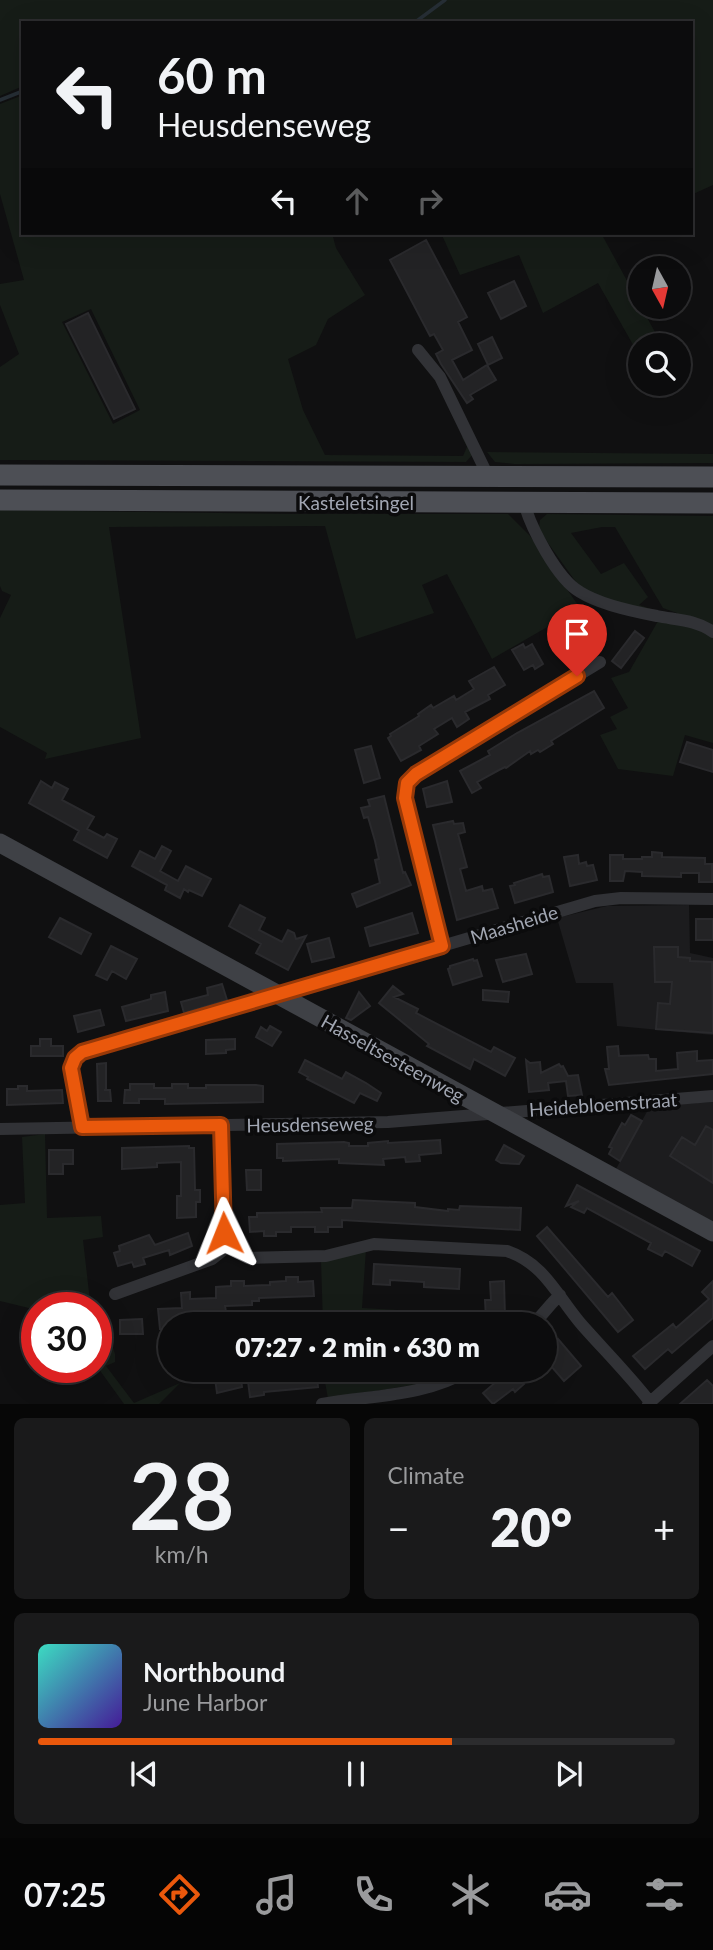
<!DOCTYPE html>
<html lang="en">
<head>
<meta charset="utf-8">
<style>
	body { margin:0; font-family:Lato,sans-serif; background:#1a1a1b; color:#f1f3f6; height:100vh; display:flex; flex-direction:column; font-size:26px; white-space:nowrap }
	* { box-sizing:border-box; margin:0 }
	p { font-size:23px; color:#9a9b9d }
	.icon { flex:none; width:38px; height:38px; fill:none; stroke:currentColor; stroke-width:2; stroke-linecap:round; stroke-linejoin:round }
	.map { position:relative; height:1404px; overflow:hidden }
	.sheet { display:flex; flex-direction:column; gap:14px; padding:14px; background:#070707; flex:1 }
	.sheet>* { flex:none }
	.banner { position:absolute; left:21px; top:21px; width:672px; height:214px; border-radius:0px; box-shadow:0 7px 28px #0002,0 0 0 2px #2c2c2e; background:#0c0c0d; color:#f1f3f6; overflow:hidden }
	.needle { width:46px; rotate:172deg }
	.tools { position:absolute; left:628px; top:256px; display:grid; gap:14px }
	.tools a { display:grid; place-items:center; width:63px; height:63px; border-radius:50%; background:#0c0c0d; box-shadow:0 7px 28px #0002,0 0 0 2px #2c2c2e; font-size:35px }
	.speed { position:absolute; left:21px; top:1292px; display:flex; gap:14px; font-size:35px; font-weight:700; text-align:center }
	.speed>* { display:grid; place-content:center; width:91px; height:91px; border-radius:50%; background:#0c0c0d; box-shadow:0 7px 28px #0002,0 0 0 2px #2c2c2e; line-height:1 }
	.speed .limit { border:10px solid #d22; background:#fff; color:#111 }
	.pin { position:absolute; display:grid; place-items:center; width:60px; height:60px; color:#fff; margin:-72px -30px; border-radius:50% 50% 50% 0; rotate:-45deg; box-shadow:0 0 7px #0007 }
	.pin .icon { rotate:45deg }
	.me { position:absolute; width:77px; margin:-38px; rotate:358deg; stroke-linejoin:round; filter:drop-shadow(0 0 5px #0008) }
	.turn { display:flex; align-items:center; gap:24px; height:147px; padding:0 21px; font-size:32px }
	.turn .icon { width:91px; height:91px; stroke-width:2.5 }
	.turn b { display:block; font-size:49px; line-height:60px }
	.lanes { display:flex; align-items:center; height:66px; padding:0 21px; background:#0003; justify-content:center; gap:35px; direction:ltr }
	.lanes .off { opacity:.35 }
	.big { font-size:52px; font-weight:800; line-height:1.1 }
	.sheet .tile { flex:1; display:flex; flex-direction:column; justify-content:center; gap:10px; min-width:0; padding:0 24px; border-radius:10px; background:#1a1a1b }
	.sheet .dial { align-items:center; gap:0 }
	.dial b { font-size:91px; line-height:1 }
	.song { display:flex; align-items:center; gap:21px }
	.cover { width:84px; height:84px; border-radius:10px; background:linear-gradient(135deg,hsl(170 70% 55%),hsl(260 70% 35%)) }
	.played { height:7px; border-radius:4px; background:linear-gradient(90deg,#ea580c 65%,#2c2c2e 65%) }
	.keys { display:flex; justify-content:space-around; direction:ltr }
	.heat { display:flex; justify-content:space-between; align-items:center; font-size:38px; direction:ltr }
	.sheet .tiles { flex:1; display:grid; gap:14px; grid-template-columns:1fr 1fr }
	.tile:last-child { grid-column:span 2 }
	.trip { position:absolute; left:158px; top:1312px; width:399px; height:70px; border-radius:35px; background:#0c0c0d; box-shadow:0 7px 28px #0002,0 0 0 2px #2c2c2e; font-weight:800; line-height:70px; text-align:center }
	.dock { display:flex; height:112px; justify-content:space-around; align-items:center; background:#050505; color:#9a9b9d }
	.dock .icon { width:49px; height:49px }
	.dock .current { color:#ea580c }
	.dock b { font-size:32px; color:#f1f3f6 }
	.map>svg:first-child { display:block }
</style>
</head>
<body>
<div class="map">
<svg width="713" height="1404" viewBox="0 0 713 1404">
	<rect width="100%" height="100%" fill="#101011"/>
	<path fill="#1c1c1e" d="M 689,905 L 690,953 L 713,958 L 713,1035 L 617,1026 L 613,983 L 576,983 L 557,918 L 607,906 Z
		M 713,1102 L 713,1222 L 616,1169 L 650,1106 Z"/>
	<path fill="#161c17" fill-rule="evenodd" d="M 0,0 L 713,0 L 713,185 L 691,195 L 691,23 L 23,23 L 23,86 L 0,96 Z
		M 23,95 L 23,233 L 332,233 L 336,248 L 365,295 L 328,319 L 316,345 L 288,359 L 303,410 L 325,455 L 463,456 L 467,447 L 462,437 L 467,435 L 474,453 L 466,462 L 0,460 L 0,367 L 19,354 L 0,305 L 0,284 L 24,280 L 0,194 L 0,104 ZM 91,309 L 140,410 L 113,424 L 62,322 Z
		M 441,233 L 601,233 L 662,345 L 640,345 L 640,357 L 598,283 L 543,313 L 519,255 L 460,275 Z
		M 487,452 L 713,454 L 713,463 L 514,464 L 495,462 Z
		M 0,510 L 297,514 L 508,514 L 530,536 L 580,608 L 492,659 L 447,574 L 422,585 L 434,613 L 356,639 L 325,526 L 109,527 L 141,738 L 45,759 L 47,753 L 0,727 L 0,618 L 11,595 L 2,591 L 0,586 Z
		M 547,514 L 713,516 L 713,743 L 685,735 L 673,776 L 618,769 L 600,735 L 617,729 L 610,717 L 628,708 L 611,678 L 629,672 L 658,621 L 591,603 L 543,536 L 539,528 L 540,520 ZM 602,527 L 615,527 L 663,608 L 677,613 L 675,622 L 660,612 L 639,605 L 648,597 L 624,563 L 601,574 L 571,533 Z
		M 45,1134 L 47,1218 L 101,1216 L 103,1237 L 83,1240 L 90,1301 L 93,1307 L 99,1306 L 115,1354 L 115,1362 L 106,1366 L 134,1403 L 180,1383 L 159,1404 L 124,1404 L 96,1365 L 96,1307 L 37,1307 L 37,1310 L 0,1301 L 0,1205 L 25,1203 L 22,1137 Z
		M 366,1249 L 362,1308 L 416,1311 L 415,1325 L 323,1325 L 321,1261 Z
		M 323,1370 L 431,1370 L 436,1381 L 328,1399 Z"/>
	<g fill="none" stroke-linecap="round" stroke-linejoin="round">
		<path stroke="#262e35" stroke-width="3.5" d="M 414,23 L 445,0
			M 0,100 L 23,91"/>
	</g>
	<path fill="#232325" stroke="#2a2a2d" stroke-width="2" d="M 426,240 L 467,317 L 458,322 L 472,350 L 452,360 L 463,380 L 487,365 L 496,380 L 470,395 L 473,399 L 467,403 L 441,364 L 436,354 L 443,350 L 434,334 L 430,336 L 390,260 Z
		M 514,281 L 526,306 L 501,319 L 488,293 Z
		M 88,313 L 135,409 L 114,419 L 66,324 Z
		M 492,337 L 502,358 L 488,365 L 478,344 Z
		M 635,631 L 644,638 L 621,668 L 612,661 Z
		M 523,644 L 525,648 L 532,644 L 543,664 L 535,669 L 533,665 L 524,670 L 512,650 Z
		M 494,667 L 505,685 L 488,695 L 490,699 L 465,712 L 469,719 L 457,727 L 452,718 L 434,729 L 438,734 L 419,746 L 421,750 L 401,761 L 388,738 L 391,736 L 390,734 L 419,716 L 418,714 L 431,705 L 433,708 L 454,696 L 456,700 L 474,689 L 469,681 Z
		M 594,691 L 604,708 L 551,741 L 553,744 L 540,752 L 538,750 L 531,754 L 530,751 L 506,768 L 505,767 L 499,770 L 477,782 L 481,788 L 472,793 L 460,771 L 490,755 L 488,751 L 517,733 Z
		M 687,742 L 713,750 L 713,772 L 680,762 Z
		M 371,746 L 380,778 L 364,783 L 355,750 Z
		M 41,781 L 52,788 L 55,782 L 68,789 L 62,800 L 94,817 L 87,829 L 104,838 L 107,834 L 117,839 L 107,858 L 74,840 L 79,831 L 29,803 Z
		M 447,781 L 452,802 L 427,807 L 423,789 Z
		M 384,796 L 403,873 L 405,872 L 411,885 L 357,907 L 352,894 L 380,883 L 375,860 L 379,859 L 375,841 L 368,817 L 364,818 L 361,808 L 370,806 L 368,800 Z
		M 453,821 L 454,824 L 463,823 L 465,832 L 458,834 L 467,867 L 460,869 L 466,891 L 482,886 L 483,891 L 492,889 L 498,908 L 457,920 L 433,825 Z
		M 162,846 L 171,851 L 160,871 L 178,881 L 186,866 L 211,879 L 202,896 L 189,890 L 188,892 L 184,889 L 180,898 L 165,890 L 167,885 L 132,866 L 140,851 L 155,859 Z
		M 652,852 L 662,853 L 662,857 L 705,858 L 705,864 L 712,864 L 712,882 L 699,882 L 699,873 L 681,873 L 681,877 L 642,876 L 642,872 L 625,871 L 623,881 L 610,881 L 610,855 L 623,855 L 623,859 L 642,859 L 642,857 L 652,857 Z
		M 578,855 L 579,864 L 586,862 L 587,866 L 593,865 L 597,880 L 570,886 L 564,857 Z
		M 542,874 L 543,877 L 549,876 L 553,892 L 515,903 L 510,886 L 515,885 L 514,883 Z
		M 240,905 L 265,918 L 259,930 L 282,942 L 288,930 L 294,933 L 296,939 L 306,936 L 288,970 L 256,953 L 261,944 L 229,926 Z
		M 412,913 L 418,933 L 370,946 L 365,928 Z
		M 60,918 L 91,934 L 81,954 L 49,937 Z
		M 696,919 L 713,919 L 713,940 L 696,940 Z
		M 329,938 L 334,957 L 312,962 L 307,944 Z
		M 111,946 L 137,959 L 126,979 L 112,971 L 107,980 L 96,975 Z
		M 654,947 L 678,947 L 678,957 L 690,958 L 690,961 L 712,962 L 713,1033 L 656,1029 L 658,1003 L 670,1004 L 672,982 L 655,982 Z
		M 526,954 L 532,974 L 503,982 L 496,960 Z
		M 473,959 L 474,961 L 477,960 L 482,976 L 453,985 L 448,969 L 450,968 L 450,966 Z
		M 222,984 L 227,1000 L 184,1013 L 181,1002 L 208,995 L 207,988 Z
		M 393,986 L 403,994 L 394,997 L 418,1009 L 416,1013 L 491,1052 L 494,1047 L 515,1058 L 505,1076 L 474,1059 L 470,1069 L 427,1046 L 429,1044 L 379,1003 Z
		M 483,990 L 509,992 L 508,1002 L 483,1000 Z
		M 165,992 L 168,1011 L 126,1021 L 122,1007 L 151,999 L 151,995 Z
		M 359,992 L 370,1006 L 351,1020 L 346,1018 Z
		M 100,1010 L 104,1025 L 78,1032 L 74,1016 Z
		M 270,1026 L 281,1032 L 272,1046 L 256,1037 L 261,1027 L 267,1031 Z
		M 40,1039 L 51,1039 L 51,1046 L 63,1046 L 63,1056 L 31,1056 L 31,1046 L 40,1046 Z
		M 235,1039 L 235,1049 L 226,1050 L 226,1053 L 206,1054 L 206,1040 Z
		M 618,1046 L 619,1056 L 648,1055 L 649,1059 L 656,1059 L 656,1071 L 678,1069 L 677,1053 L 697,1051 L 697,1061 L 713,1060 L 713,1074 L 609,1085 L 605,1069 L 609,1069 L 607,1047 Z
		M 305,1060 L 342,1079 L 346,1072 L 366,1083 L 381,1093 L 377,1101 L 360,1093 L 354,1103 L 307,1079 L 308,1077 L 299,1072 Z
		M 526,1060 L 530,1063 L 540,1062 L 541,1073 L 559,1064 L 561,1067 L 563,1066 L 568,1076 L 578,1075 L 582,1095 L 568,1096 L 566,1081 L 548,1083 L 549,1090 L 529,1092 Z
		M 106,1063 L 106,1090 L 104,1090 L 110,1090 L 111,1101 L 98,1101 L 97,1064 Z
		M 130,1084 L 154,1084 L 154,1088 L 172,1088 L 172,1084 L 188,1084 L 188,1088 L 206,1088 L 206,1085 L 256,1085 L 263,1086 L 263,1102 L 165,1104 L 165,1099 L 139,1099 L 139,1103 L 124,1103 L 125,1090 L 130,1090 Z
		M 18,1086 L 27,1086 L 27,1091 L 62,1090 L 63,1103 L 7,1105 L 7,1089 L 18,1089 Z
		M 631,1115 L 642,1121 L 620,1161 L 609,1154 L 612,1148 L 609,1147 L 622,1123 L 625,1125 Z
		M 706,1126 L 713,1130 L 713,1183 L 670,1156 L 682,1137 L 695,1145 Z
		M 440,1140 L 441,1153 L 419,1155 L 420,1161 L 406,1162 L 405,1157 L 383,1159 L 384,1165 L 339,1163 L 339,1159 L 283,1161 L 283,1158 L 277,1158 L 277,1144 L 344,1142 L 349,1143 L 349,1146 L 368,1146 L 368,1143 L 388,1141 L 388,1143 Z
		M 504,1145 L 524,1156 L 519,1164 L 501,1163 L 496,1160 Z
		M 189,1146 L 189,1148 L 194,1148 L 195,1190 L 200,1190 L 200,1202 L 196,1202 L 196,1217 L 177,1218 L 177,1196 L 181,1196 L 181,1162 L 157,1163 L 157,1167 L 122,1169 L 122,1148 Z
		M 49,1150 L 73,1150 L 73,1164 L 63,1164 L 63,1174 L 49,1174 Z
		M 246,1170 L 261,1170 L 261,1190 L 247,1190 Z
		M 577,1185 L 700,1251 L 692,1266 L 665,1251 L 662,1256 L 648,1249 L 651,1243 L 587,1208 L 584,1213 L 571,1207 L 579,1201 L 566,1206 Z
		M 353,1200 L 415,1203 L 415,1207 L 448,1211 L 448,1209 L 459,1210 L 460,1206 L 521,1208 L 520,1230 L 342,1220 L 342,1227 L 328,1227 L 328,1232 L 315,1232 L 315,1227 L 291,1227 L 291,1232 L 276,1232 L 276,1236 L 264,1236 L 264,1231 L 250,1232 L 249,1217 L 257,1217 L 257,1213 L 322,1212 L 321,1208 L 352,1208 Z
		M 547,1227 L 608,1297 L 612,1293 L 633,1320 L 618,1332 L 537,1236 Z
		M 188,1233 L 192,1246 L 170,1255 L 169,1250 L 143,1258 L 145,1264 L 134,1267 L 132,1262 L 118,1266 L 114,1253 L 120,1251 L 119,1246 L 149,1235 L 155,1245 Z
		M 374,1264 L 460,1269 L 459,1289 L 424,1287 L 424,1282 L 390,1280 L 390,1285 L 373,1284 Z
		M 286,1277 L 298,1277 L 298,1282 L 313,1281 L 314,1296 L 259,1298 L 259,1301 L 252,1301 L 252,1305 L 225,1306 L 226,1312 L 174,1317 L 174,1323 L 170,1325 L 170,1329 L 160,1329 L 158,1309 L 182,1308 L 181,1293 L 190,1292 L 190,1299 L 216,1298 L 216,1287 L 231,1286 L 231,1281 L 244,1281 L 244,1286 L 270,1285 L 270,1282 L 286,1281 Z
		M 504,1281 L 505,1317 L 486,1318 L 485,1300 L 491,1300 L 490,1282 Z
		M 713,1281 L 713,1318 L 672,1353 L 668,1349 L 645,1369 L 633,1356 L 673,1324 L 676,1328 L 709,1299 L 702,1292 Z
		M 142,1319 L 143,1334 L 120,1334 L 120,1320 Z
		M 558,1339 L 581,1366 L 564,1381 L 544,1358 L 544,1350 Z
		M 240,1370 L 242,1387 L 217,1393 L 214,1371 Z
		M 316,1370 L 318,1387 L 264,1392 L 264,1395 L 250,1397 L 248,1381 Z
		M 510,1370 L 524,1384 L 515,1392 L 513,1389 L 493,1404 L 483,1393 Z
		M 707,1380 L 713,1386 L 713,1404 L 680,1404 Z"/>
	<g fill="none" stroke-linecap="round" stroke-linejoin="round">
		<path stroke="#313236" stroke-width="12" d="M 418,350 L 440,377 L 489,478
			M 524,503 C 531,528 557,579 580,592 C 599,604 635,612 657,616 C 676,620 697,620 713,632
			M 442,946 L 405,798 L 407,783 L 416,774 L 600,662
			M 221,1125 L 224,1233 L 227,1247 L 248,1258 L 326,1256 L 374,1244 L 507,1251 C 545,1264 557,1296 582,1325 C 605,1351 629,1375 650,1402
			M 82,1127 L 71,1068 L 75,1058 L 81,1052 L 595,901 L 621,898 L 713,899
			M 0,1129 L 388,1122 L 713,1096
			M 115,1294 L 212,1259 L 227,1247
			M 532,1325 C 543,1315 549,1305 560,1295
			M 322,1404 C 372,1395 424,1397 469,1370
			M 648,1404 L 713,1346"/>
		<path stroke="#3f4146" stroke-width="19" d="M 0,843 L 713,1232"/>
		<path stroke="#4d4f55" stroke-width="21" d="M 0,475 L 713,477
			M 0,500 L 713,503"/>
	</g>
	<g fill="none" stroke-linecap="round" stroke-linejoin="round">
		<defs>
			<path id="route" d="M 224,1233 L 221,1125 L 82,1127 L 71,1068 L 75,1058 L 82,1052 L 442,946 L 405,798 L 407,783 L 416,774 L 577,676"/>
		</defs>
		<use href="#route" stroke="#983908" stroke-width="18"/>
		<use href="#route" stroke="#ea580c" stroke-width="12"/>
	</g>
	<g text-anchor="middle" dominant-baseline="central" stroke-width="7" stroke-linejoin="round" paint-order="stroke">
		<g font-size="19" fill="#a1a6b2" stroke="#0b0b0c">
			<text x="356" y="502">Kasteletsingel</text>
			<text transform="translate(514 924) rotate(-17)">Maasheide</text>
			<text transform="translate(393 1058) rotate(29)">Hasseltsesteenweg</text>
			<text transform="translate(603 1104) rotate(-4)">Heidebloemstraat</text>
			<text transform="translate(310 1124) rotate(-1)">Heusdenseweg</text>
		</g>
	</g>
</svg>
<div class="tools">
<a><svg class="needle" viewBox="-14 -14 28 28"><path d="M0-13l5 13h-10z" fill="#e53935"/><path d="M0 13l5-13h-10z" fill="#9a9b9d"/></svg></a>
<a><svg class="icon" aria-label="search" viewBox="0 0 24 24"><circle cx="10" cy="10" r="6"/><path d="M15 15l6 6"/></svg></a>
</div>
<div class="speed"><div class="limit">30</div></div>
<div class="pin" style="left:577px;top:676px;background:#d93025"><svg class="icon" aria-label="arrive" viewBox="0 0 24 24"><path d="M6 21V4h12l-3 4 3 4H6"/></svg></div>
<svg class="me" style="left:224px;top:1233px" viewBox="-20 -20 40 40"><path d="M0-17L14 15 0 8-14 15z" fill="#ea580c" stroke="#fff" stroke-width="4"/></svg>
<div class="trip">07:27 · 2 min · 630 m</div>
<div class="banner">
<div class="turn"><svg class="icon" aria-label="left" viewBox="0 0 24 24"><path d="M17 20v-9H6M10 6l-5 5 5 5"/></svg><div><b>60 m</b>Heusdenseweg</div></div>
<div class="lanes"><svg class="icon" aria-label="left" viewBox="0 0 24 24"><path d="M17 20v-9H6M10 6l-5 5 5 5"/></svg><svg class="icon off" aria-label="ahead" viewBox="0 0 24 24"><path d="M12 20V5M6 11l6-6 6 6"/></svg><svg class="icon off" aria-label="right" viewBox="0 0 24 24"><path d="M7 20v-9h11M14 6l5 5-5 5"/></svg></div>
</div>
</div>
<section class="sheet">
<div class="tiles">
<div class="tile dial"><b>28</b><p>km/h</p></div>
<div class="tile"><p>Climate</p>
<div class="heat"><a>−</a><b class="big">20°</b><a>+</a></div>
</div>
<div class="tile">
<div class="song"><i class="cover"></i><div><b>Northbound</b><p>June Harbor</p></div></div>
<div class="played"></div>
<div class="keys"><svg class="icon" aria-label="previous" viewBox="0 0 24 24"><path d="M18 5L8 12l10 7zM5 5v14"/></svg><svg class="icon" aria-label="pause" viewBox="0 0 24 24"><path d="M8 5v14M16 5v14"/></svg><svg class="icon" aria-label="next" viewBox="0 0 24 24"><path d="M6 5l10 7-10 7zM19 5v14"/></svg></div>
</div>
</div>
</section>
<nav class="dock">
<b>07:25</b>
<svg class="icon current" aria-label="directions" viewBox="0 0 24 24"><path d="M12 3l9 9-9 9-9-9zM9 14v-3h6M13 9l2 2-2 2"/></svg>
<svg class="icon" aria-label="music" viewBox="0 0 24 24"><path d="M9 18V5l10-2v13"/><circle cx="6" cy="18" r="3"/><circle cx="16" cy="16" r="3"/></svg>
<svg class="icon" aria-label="phone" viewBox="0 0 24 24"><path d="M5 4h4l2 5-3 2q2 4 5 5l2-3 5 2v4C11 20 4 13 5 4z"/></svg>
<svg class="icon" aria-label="climate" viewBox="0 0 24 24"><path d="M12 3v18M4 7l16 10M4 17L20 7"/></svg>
<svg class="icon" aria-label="car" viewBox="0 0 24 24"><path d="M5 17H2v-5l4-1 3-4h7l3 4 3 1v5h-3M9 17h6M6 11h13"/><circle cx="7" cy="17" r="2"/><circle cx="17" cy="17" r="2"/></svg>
<svg class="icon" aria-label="filters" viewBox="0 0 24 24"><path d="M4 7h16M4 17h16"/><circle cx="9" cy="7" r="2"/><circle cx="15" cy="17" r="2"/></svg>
</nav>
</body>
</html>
